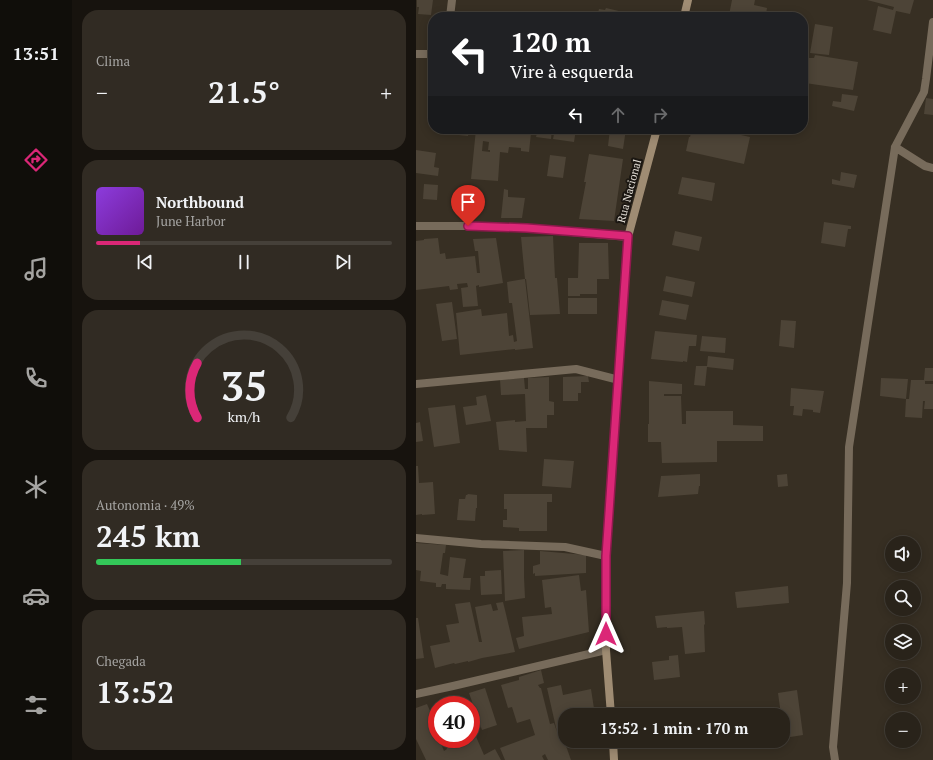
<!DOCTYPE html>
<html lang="pt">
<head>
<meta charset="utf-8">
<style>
	body { margin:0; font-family:"PT Serif",serif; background:#312b23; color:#f1f3f6; height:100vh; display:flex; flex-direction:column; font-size:15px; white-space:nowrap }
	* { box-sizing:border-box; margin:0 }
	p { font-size:13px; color:#a5a4a2 }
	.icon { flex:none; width:22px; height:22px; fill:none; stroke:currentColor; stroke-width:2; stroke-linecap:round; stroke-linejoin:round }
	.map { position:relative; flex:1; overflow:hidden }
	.panel { display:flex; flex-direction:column; gap:10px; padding:10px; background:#17130e; width:344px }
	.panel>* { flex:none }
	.guide { position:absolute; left:12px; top:12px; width:380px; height:122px; border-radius:16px; box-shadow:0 2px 10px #0003,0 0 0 1px #454039; background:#202124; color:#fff; overflow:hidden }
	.fabs { position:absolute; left:469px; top:536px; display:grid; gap:8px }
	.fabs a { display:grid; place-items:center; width:36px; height:36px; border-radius:50%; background:#29231a; box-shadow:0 2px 10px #0003,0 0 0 1px #454039; font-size:20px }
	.speed { position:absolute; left:12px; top:696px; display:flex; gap:8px; font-size:20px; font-weight:700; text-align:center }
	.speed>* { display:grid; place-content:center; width:52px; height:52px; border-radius:50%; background:#29231a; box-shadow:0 2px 10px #0003,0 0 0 1px #454039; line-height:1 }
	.speed .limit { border:6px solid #d22; background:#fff; color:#111 }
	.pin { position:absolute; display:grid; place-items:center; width:34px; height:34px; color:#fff; margin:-41px -17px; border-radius:50% 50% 50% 0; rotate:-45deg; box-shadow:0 0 4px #0007 }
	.pin .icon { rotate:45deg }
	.me { position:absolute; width:44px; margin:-22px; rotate:0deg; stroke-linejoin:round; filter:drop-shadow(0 0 3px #0008) }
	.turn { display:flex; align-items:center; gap:14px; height:84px; padding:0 16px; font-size:18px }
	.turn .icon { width:52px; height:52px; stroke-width:2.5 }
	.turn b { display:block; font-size:28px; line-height:34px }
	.lanes { display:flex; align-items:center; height:38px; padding:0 16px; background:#0003; justify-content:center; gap:20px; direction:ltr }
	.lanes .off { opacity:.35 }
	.big { font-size:30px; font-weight:700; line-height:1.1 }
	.panel .tile { flex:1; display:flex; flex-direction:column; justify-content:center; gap:6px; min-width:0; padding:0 14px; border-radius:16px; background:#312b23 }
	.panel .dial { align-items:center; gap:0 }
	.dial svg { height:104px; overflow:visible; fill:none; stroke:#454039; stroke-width:7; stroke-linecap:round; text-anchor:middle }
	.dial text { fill:#f1f3f6; stroke:none }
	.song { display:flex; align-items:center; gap:12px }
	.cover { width:48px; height:48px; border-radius:6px; background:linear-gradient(135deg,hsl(270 70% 55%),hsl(280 70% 35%)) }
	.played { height:4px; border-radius:2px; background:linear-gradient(90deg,#db2777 15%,#454039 15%) }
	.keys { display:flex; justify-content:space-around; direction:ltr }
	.heat { display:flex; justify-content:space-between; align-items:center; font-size:22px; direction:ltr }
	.charge { height:6px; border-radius:3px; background:linear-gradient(90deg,#34c759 49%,#454039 0) }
	.trip { position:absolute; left:142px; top:708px; width:232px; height:40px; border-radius:16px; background:#29231a; box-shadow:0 2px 10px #0003,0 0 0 1px #454039; font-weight:700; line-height:40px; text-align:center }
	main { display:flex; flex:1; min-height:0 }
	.tabs { display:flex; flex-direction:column; width:72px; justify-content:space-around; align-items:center; background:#100e0a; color:#a5a4a2 }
	.tabs .icon { width:28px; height:28px }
	.tabs .current { color:#db2777 }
	.tabs b { font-size:18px; color:#f1f3f6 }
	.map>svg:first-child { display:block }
</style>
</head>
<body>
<main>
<nav class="tabs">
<b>13:51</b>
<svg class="icon current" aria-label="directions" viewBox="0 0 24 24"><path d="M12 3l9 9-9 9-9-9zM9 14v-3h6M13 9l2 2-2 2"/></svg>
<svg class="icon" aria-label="music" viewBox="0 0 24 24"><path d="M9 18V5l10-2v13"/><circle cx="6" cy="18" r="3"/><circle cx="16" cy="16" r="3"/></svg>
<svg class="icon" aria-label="phone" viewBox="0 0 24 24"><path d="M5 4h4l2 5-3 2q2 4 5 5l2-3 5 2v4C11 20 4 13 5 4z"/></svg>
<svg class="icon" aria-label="climate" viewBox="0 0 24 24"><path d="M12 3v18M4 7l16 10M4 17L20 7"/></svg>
<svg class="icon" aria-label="car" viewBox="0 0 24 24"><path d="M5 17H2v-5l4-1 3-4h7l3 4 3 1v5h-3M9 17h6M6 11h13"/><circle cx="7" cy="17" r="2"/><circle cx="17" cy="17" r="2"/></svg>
<svg class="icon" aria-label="filters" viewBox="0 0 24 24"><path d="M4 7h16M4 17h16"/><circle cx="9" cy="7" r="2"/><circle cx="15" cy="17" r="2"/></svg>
</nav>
<section class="panel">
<div class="tile"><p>Clima</p>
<div class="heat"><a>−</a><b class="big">21.5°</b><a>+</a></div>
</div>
<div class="tile">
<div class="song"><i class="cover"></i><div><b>Northbound</b><p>June Harbor</p></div></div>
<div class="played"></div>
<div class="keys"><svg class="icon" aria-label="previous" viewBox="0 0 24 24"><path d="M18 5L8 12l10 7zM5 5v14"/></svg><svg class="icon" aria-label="pause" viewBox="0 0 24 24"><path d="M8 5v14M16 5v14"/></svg><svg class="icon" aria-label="next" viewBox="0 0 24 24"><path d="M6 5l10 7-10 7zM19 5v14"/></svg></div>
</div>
<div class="tile dial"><svg viewBox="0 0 100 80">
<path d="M14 69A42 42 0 1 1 86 69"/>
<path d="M14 69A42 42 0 0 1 14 27" stroke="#db2777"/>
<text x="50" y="56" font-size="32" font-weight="700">35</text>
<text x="50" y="72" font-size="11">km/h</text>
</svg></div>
<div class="tile"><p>Autonomia · 49%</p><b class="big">245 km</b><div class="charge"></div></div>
<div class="tile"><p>Chegada</p><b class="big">13:52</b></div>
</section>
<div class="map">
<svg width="517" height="760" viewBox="0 0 517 760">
	<rect width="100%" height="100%" fill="#372f23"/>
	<path fill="#4d4437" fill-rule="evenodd" d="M 1,0 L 17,0 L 15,15 L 2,14 L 3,7 L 1,7 Z
		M 316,0 L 339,0 L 338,5 L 351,8 L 350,14 L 359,16 L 358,17 L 323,17 L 313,15 Z
		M 451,0 L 498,0 L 494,14 L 480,11 L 475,34 L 457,30 L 462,6 L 477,10 L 478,7 Z
		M 190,8 L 207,12 L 206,17 L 181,17 L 183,9 L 189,10 Z
		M 399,24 L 417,27 L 413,55 L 394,53 Z
		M 399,55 L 442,62 L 437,90 L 389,83 L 393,58 L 398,58 Z
		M 15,79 L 17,79 L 17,115 L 11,115 Z
		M 426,94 L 442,96 L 438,111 L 416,106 L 417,101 L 425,102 Z
		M 510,98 L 517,99 L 517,115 L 508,114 Z
		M 33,129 L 58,129 L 58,132 L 53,131 L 52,136 L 33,134 Z
		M 60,129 L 94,129 L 94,131 L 115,133 L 113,152 L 105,151 L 105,148 L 93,147 L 92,153 L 84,152 L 82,181 L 55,179 ZM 67,141 L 73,142 L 72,150 L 74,150 L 74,152 L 66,151 Z
		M 122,129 L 136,129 L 135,139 L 120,137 Z
		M 139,129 L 160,129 L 158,142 L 137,139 Z
		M 194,129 L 210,129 L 207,149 L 192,146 Z
		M 276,129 L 298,129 L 334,137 L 328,164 L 270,151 L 273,137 L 274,137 Z
		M 0,150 L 20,153 L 18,167 L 23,168 L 22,176 L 0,173 Z
		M 173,154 L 207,159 L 198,221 L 163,219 L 170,182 L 168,182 Z
		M 134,155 L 150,157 L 147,178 L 131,176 Z
		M 425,172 L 441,175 L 438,188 L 416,184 L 416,179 L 424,181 Z
		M 266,177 L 299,183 L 296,201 L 262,194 Z
		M 8,184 L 22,185 L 21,200 L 7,199 Z
		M 88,189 L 92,190 L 92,197 L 109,198 L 106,218 L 85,218 Z
		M 408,222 L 435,226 L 435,229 L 432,229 L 429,247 L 405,243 Z
		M 259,231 L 286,237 L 283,251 L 256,245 Z
		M 137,236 L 139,278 L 141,278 L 144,314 L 114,315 L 110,279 L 109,279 L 105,237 Z
		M 22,238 L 24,254 L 29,253 L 30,259 L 59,256 L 61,273 L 64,273 L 62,251 L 59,251 L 57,239 L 80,238 L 87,283 L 63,287 L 63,285 L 60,286 L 62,306 L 47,307 L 45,288 L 52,287 L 51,283 L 41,284 L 42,289 L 34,290 L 33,286 L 0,290 L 0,241 L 8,240 L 8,239 Z
		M 163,243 L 192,243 L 193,279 L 181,279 L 181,294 L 164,294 L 164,296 L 152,296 L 152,278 L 162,278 Z
		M 250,276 L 279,282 L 276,297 L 247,291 Z
		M 108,279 L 109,279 L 117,348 L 99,350 L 99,349 L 44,355 L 40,313 L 65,309 L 66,316 L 91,313 L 93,336 L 97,335 L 98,342 L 101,341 L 96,303 L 93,303 L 91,282 Z
		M 152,298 L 181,298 L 181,314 L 152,314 Z
		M 246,300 L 273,305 L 270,320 L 243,315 Z
		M 36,302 L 41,339 L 26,341 L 20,304 Z
		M 365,320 L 380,321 L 378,348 L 363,346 Z
		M 239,331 L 281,335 L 280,346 L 273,346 L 271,362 L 267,361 L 267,362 L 235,359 Z
		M 286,336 L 310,338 L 309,353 L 284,351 Z
		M 292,356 L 318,359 L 317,370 L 291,367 L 289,386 L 278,385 L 280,366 L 291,366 Z
		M 509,368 L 517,368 L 517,381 L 509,381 L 509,384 L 517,384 L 517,409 L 508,409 L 509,401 L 507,401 L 506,418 L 489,417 L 490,399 L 464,396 L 465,378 L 492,379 L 490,399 L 493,399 L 495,380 L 508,380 Z
		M 172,376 L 173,382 L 165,382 L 165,393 L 162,393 L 162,401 L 147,401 L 147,377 Z
		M 133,377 L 133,401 L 138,402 L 138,415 L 131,415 L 131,428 L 110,428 L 111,452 L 83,450 L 80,422 L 99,420 L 99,422 L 110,421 L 109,394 L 85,395 L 84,379 L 108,378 L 109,389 L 112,389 L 112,378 Z
		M 233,381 L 266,384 L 266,394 L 248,394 L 248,396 L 265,396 L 266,424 L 270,424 L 270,411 L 317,411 L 317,425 L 347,426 L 347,441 L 301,441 L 301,462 L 246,463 L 245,442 L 232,442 L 232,424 L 233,424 Z
		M 375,388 L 408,391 L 404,413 L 397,412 L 397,410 L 387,409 L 386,416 L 377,415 L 378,406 L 374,406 Z
		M 70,395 L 75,421 L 50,425 L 47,407 L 61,405 L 60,397 Z
		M 39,405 L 44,443 L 18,447 L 12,408 Z
		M 4,422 L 7,441 L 0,442 L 0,423 Z
		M 128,459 L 158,461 L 155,488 L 126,486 Z
		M 0,466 L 2,466 L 3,483 L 17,482 L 19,514 L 6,515 L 6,514 L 0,515 Z
		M 284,474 L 284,486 L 283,486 L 282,494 L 242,497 L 245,476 Z
		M 371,474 L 372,486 L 362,487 L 361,475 Z
		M 52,494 L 61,495 L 61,508 L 60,508 L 59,521 L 41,520 L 43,499 L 49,499 L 50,495 L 51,495 Z
		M 88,494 L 136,494 L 136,502 L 131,502 L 131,531 L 103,531 L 103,528 L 87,527 L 87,520 L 91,520 L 91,509 L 88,509 Z
		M 0,543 L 30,545 L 29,553 L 27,553 L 24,574 L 32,576 L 34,557 L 50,559 L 47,578 L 55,578 L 54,590 L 30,589 L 30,584 L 26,584 L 25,587 L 20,587 L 20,583 L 4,581 L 5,571 L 0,570 Z
		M 108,550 L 108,577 L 109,598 L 89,601 L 87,551 Z
		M 124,551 L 170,555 L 170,573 L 119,576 L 119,573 L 117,574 L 117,566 L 124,564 Z
		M 85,570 L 86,594 L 65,595 L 64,576 L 69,576 L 69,571 Z
		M 163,575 L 165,591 L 170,590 L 173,632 L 103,649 L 100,638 L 108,636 L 106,617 L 136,614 L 135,607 L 129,608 L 126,580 Z
		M 372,586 L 373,603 L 321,608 L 319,592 Z
		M 54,602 L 63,642 L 66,642 L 59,607 L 75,604 L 77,611 L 82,610 L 80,603 L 87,602 L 89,610 L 99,652 L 66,658 L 52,662 L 52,661 L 39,664 L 38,663 L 19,668 L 14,646 L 34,642 L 30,625 L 43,623 L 39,604 Z
		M 288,611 L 289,624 L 288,625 L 289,652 L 269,654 L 266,627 L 251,628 L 251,627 L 241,628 L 239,616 Z
		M 0,618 L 2,618 L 8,658 L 0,659 Z
		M 262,655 L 264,677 L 238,680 L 236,662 L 253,660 L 253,656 Z
		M 125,670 L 128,683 L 122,685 L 124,688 L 125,688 L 134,724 L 138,723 L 141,732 L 131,688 L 145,685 L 147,695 L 175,689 L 179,715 L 149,715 L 149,727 L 144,729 L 155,760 L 132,760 L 129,754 L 126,756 L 128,760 L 89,760 L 84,748 L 119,735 L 114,719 L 101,723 L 96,707 L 92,708 L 85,685 L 103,680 L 103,677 Z
		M 69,688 L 81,725 L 66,730 L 53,693 Z
		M 381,690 L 387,735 L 368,738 L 367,730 L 367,715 L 365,715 L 362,693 Z
		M 11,704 L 17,718 L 14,719 L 21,735 L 21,739 L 23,739 L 28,751 L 31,749 L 27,739 L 55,739 L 55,725 L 68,755 L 79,749 L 85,760 L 10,760 L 0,739 L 0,708 Z"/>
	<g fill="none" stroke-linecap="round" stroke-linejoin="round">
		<path stroke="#776b5b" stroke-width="8" d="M 34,17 L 36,0
			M 0,54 L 17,54
			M 479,147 L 509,166 L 517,168
			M 0,226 L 52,226 L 111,228 L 212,237
			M 0,384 L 160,369 L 203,380
			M 0,538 L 65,544 L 149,547 L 190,556
			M 0,694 L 37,686 L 190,650
			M 419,760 L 417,747 L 431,583 L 433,447 L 479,147 L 508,92 L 510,79 L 517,22"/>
		<path stroke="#9f8c73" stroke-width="8" d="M 268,17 L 272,0
			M 195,715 L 190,650 L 190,556 L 212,237 L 241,129
			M 197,741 L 198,760"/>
	</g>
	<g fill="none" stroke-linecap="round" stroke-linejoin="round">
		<defs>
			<path id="route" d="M 52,226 L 111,228 L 212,236 L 190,556 L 190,634"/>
		</defs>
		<use href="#route" stroke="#8e194d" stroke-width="10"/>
		<use href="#route" stroke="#db2777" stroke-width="7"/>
	</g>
	<g text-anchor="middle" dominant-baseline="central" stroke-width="4" stroke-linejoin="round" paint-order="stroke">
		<g font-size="11" fill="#e3ded6" stroke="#1b1712">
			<text transform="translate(213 191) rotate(-75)">Rua Nacional</text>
		</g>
	</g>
</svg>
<div class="fabs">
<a><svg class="icon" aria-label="sound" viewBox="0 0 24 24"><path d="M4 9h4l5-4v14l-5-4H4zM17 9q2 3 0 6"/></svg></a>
<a><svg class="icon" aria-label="search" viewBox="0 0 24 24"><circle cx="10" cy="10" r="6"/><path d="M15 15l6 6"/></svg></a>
<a><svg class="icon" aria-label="layers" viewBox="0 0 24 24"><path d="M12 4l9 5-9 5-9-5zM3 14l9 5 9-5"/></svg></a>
<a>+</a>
<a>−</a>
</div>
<div class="speed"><div class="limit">40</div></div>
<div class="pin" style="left:52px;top:226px;background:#d93025"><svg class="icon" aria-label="arrive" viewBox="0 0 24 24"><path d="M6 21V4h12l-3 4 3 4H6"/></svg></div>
<svg class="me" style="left:190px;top:634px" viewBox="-20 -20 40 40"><path d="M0-17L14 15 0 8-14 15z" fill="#db2777" stroke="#fff" stroke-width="4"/></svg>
<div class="trip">13:52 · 1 min · 170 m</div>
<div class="guide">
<div class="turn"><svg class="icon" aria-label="left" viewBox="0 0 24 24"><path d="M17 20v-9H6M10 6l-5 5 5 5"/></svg><div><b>120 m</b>Vire à esquerda</div></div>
<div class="lanes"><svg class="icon" aria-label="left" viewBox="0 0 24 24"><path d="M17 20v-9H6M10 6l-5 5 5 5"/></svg><svg class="icon off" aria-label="ahead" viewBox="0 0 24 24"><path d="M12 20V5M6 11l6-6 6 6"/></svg><svg class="icon off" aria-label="right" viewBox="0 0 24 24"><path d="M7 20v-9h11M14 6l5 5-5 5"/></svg></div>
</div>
</div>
</main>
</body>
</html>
